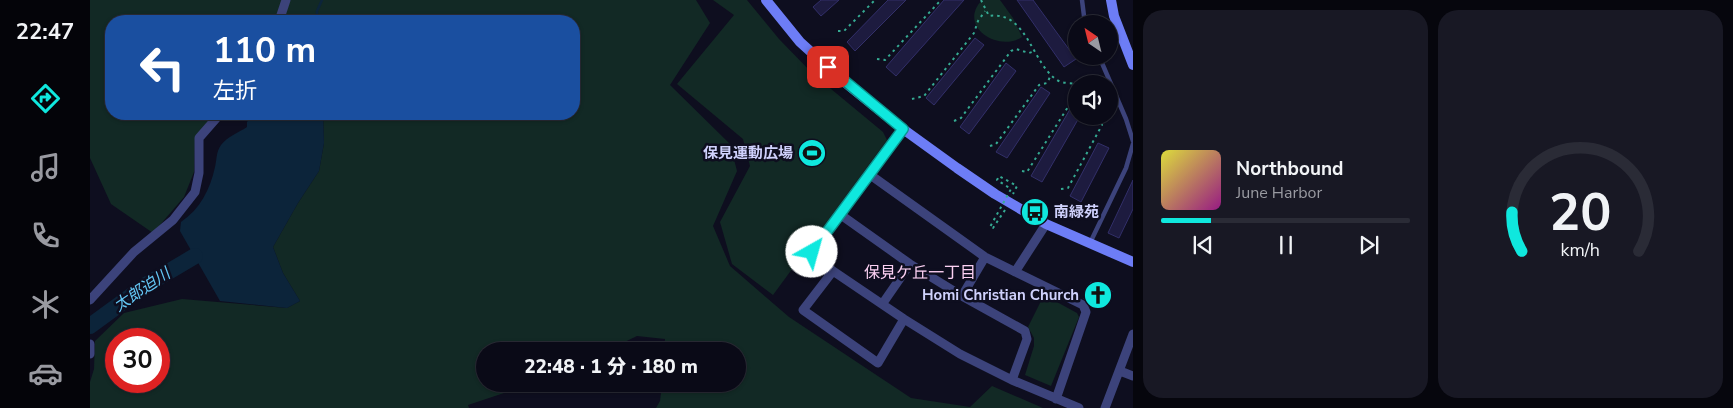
<!DOCTYPE html>
<html lang="ja">
<head>
<meta charset="utf-8">
<style>
	body { margin:0; font-family:"Nunito Sans","Noto Sans JP",sans-serif; background:#181824; color:#f1f3f6; height:100vh; display:flex; flex-direction:column; font-size:19px; white-space:nowrap }
	* { box-sizing:border-box; margin:0 }
	p { font-size:16px; color:#999aa1 }
	.icon { flex:none; width:28px; height:28px; fill:none; stroke:currentColor; stroke-width:2; stroke-linecap:round; stroke-linejoin:round }
	.map { position:relative; flex:1; overflow:hidden }
	.side { display:flex; flex-direction:column; gap:10px; padding:10px; background:#06060d; width:600px }
	.side>* { flex:none }
	.banner { position:absolute; left:15px; top:15px; width:475px; height:105px; border-radius:20px; box-shadow:0 1px 4px #0004,0 0 0 1px #2a2b36; background:#1a4fa0; color:#fff; overflow:hidden }
	.needle { width:32px; rotate:325deg }
	.controls { position:absolute; left:978px; top:15px; display:grid; gap:10px }
	.controls a { display:grid; place-items:center; width:50px; height:50px; border-radius:50%; background:#0a0a17; box-shadow:0 1px 4px #0004,0 0 0 1px #2a2b36; font-size:25px }
	.speed { position:absolute; left:15px; top:328px; display:flex; gap:10px; font-size:25px; font-weight:700; text-align:center }
	.speed>* { display:grid; place-content:center; width:65px; height:65px; border-radius:50%; background:#0a0a17; box-shadow:0 1px 4px #0004,0 0 0 1px #2a2b36; line-height:1 }
	.speed .limit { border:8px solid #d22; background:#fff; color:#111 }
	.pin { position:absolute; display:grid; place-items:center; width:42px; height:42px; color:#fff; margin:-21px; border-radius:10px; box-shadow:0 2px 8px #0006 }
	.me { position:absolute; width:55px; margin:-28px; rotate:38deg; stroke-linejoin:round; filter:drop-shadow(0 0 4px #0008) }
	.turn { display:flex; align-items:center; gap:18px; height:105px; padding:0 25px; font-size:22px }
	.turn .icon { width:65px; height:65px; stroke-width:2.5 }
	.turn b { display:block; font-size:35px; line-height:42px }
	.side .card { flex:1; display:flex; flex-direction:column; justify-content:center; gap:8px; min-width:0; padding:0 18px; border-radius:20px; background:#181824 }
	.side .dial { align-items:center; gap:0 }
	.dial svg { height:130px; overflow:visible; fill:none; stroke:#2a2b36; stroke-width:7; stroke-linecap:round; text-anchor:middle }
	.dial text { fill:#f1f3f6; stroke:none }
	.song { display:flex; align-items:center; gap:15px }
	.cover { width:60px; height:60px; border-radius:8px; background:linear-gradient(135deg,hsl(60 70% 55%),hsl(310 70% 35%)) }
	.played { height:5px; border-radius:2px; background:linear-gradient(90deg,#0fe8de 20%,#2a2b36 20%) }
	.keys { display:flex; justify-content:space-around; direction:ltr }
	.side .tiles { flex:1; display:grid; gap:10px; grid-template-columns:repeat(2,1fr) }
	.trip { position:absolute; left:386px; top:342px; width:270px; height:50px; border-radius:25px; background:#0a0a17; box-shadow:0 1px 4px #0004,0 0 0 1px #2a2b36; font-weight:800; line-height:50px; text-align:center }
	main { display:flex; flex:1; min-height:0 }
	.tab-bar { display:flex; flex-direction:column; width:90px; justify-content:space-around; align-items:center; background:#040409; color:#999aa1 }
	.tab-bar .icon { width:35px; height:35px }
	.tab-bar .on { color:#0fe8de }
	.tab-bar b { font-size:22px; color:#f1f3f6 }
	.map>svg:first-child { display:block }
</style>
</head>
<body>
<main>
<nav class="tab-bar">
<b>22:47</b>
<svg class="icon on" aria-label="directions" viewBox="0 0 24 24"><path d="M12 3l9 9-9 9-9-9zM9 14v-3h6M13 9l2 2-2 2"/></svg>
<svg class="icon" aria-label="music" viewBox="0 0 24 24"><path d="M9 18V5l10-2v13"/><circle cx="6" cy="18" r="3"/><circle cx="16" cy="16" r="3"/></svg>
<svg class="icon" aria-label="phone" viewBox="0 0 24 24"><path d="M5 4h4l2 5-3 2q2 4 5 5l2-3 5 2v4C11 20 4 13 5 4z"/></svg>
<svg class="icon" aria-label="climate" viewBox="0 0 24 24"><path d="M12 3v18M4 7l16 10M4 17L20 7"/></svg>
<svg class="icon" aria-label="car" viewBox="0 0 24 24"><path d="M5 17H2v-5l4-1 3-4h7l3 4 3 1v5h-3M9 17h6M6 11h13"/><circle cx="7" cy="17" r="2"/><circle cx="17" cy="17" r="2"/></svg>
</nav>
<div class="map">
<svg width="1043" height="408" viewBox="0 0 1043 408">
	<rect width="100%" height="100%" fill="#0e0e1f"/>
	<path fill="#122925" fill-rule="evenodd" d="M 0,0 L 606,0 L 620,23 L 580,85 L 640,144 L 647,171 L 623,226 L 640,266 L 699,317 L 821,398 L 880,407 L 902,386 L 953,408 L 566,408 L 570,401 L 572,384 L 648,384 L 648,351 L 574,351 L 575,339 L 547,336 L 516,351 L 395,351 L 395,384 L 441,384 L 378,405 L 379,408 L 0,408 L 0,382 L 4,369 L 5,341 L 34,313 L 92,299 L 197,308 L 210,301 L 193,273 L 183,247 L 208,203 L 229,171 L 234,143 L 233,114 L 484,114 L 484,21 L 21,21 L 21,114 L 126,114 L 105,137 L 104,172 L 94,197 L 63,233 L 21,204 L 0,158 ZM 26,339 L 69,339 L 69,381 L 26,381 Z
		M 623,0 L 657,0 L 689,39 L 723,74 L 793,132 L 797,140 L 683,295 L 642,264 L 630,222 L 660,166 L 653,139 L 587,84 L 644,15 Z
		M 892,0 L 910,0 L 923,18 L 932,37 C 908,53 867,26 892,0 Z
		M 954,295 L 987,313 L 989,317 L 961,386 L 935,375 L 944,346 L 944,338 L 938,327 Z"/>
	<path fill="#0c243a" d="M 164,114 L 233,114 L 234,143 L 229,171 L 208,203 L 183,247 L 193,273 L 210,301 L 197,308 L 130,301 L 90,231 L 91,222 C 110,209 120,190 125,167 C 127,159 126,152 131,145 C 138,136 148,133 157,127 L 157,122 Z"/>
	<g fill="none" stroke-linecap="round" stroke-linejoin="round">
		<path stroke="#0c243a" stroke-width="2.5" d="M 227,21 L 227,11 L 232,0"/>
		<path stroke="#0c243a" stroke-width="16" d="M 0,326 L 56,285 L 105,256"/>
	</g>
	<path fill="#1d1b3f" stroke="#322f69" d="M 731,0 L 749,0 L 731,16 L 723,7 Z
		M 798,0 L 816,0 L 765,51 L 757,42 Z
		M 854,0 L 874,0 L 806,76 L 796,67 Z
		M 927,0 L 943,0 L 986,59 L 974,67 Z
		M 885,38 L 894,45 L 844,105 L 836,98 Z
		M 916,63 L 926,71 L 879,134 L 870,127 Z
		M 951,87 L 960,93 L 917,158 L 906,152 Z
		M 986,99 L 986,116 L 990,116 L 952,182 L 941,176 Z
		M 1008,143 L 1019,148 L 991,202 L 980,196 Z
		M 1043,180 L 1043,209 L 1029,238 L 1018,233 Z
		M 1001,282 L 1022,291 L 1018,302 L 1008,298 L 1005,305 L 994,299 Z"/>
	<g fill="none" stroke-linecap="round" stroke-linejoin="round">
		<path stroke="#35aa92" stroke-width="2" stroke-dasharray="2.5 4" stroke-linecap="butt" d="M 891,0 L 899,16 C 937,10 942,64 967,80 C 973,84 983,83 990,84
			M 748,31 L 754,31 L 785,0
			M 787,59 L 795,60 L 851,0
			M 1005,84 L 1012,81
			M 822,99 L 834,96 L 884,33 L 888,21 L 895,11
			M 1019,105 L 1023,111 L 1026,111
			M 864,121 L 871,118 L 921,51 L 926,49 L 939,53 L 945,51
			M 900,146 L 906,144 L 949,85 L 957,83 L 961,75
			M 932,171 L 937,172 L 983,99 L 986,83
			M 971,189 L 978,188 L 1012,125 L 1012,116"/>
		<path stroke="#3c437b" stroke-width="4.5" d="M 992,0 L 995,24
			M 1009,56 L 1036,119 L 1043,141
			M 1000,243 L 1036,168 L 1043,144"/>
		<path stroke="#3c437b" stroke-width="9" d="M 189,21 L 196,0
			M 813,129 L 722,252 L 743,271 L 814,319 L 870,354 L 922,380 L 989,408
			M 779,174 L 895,257 L 993,305 L 996,312 L 966,399
			M 751,215 L 820,264 L 872,296 L 935,331 L 937,339 L 922,380
			M 743,271 L 713,310 L 788,363 L 814,319
			M 925,272 L 956,224
			M 872,296 L 895,257
			M 0,300 L 44,252 L 83,220 L 105,192 L 109,173 L 109,138 L 130,114
			M 793,303 L 820,264
			M 0,344 L 0,354
			M 1030,371 L 1043,376
			M 1015,408 L 1043,334"/>
		<path stroke="#6d7df6" stroke-width="10" d="M 676,0 L 710,42 L 752,80 L 813,129 L 867,168 L 905,194 L 956,224 L 1043,262
			M 1021,0 L 1024,16 L 1043,65"/>
		<path stroke="#35aa92" stroke-width="2" stroke-dasharray="2.5 4" stroke-linecap="butt" d="M 915,210 L 903,228 L 900,227 L 921,189 L 907,180 L 909,176 L 927,186 L 923,194"/>
	</g>
	<g fill="none" stroke-linecap="round" stroke-linejoin="round">
		<defs>
			<path id="route" d="M 722,252 L 813,129 L 738,67"/>
		</defs>
		<use href="#route" stroke="#0a9790" stroke-width="12"/>
		<use href="#route" stroke="#0fe8de" stroke-width="9"/>
	</g>
	<defs>
		<symbol id="stadium-disc" viewBox="-11 -11 22 22"><circle r="9.5" fill="#0fe8de" stroke="#0e0e1f"/><path d="M0-5a6.5 5 0 1 0 0 10a6.5 5 0 1 0 0-10ZM-3.5-1.8h7v3.6h-7Z" fill="#111"/></symbol>
		<symbol id="bus-disc" viewBox="-11 -11 22 22"><circle r="9.5" fill="#0fe8de" stroke="#0e0e1f"/><path d="M-5-6H5V4H4V6H2V4H-2V6H-4V4H-5ZM-3.5-4V0h7V-4ZM-3.5 1.2v1.5H-2V1.2ZM2 1.2v1.5H3.5V1.2Z" fill="#111"/></symbol>
		<symbol id="church-disc" viewBox="-11 -11 22 22"><circle r="9.5" fill="#0fe8de" stroke="#0e0e1f"/><path d="M-1.2-6h2.4v3.5h3.3v2.4h-3.3V6h-2.4V-.1h-3.3v-2.4h3.3Z" fill="#111"/></symbol>
	</defs>
	<g fill-rule="evenodd">
		<use href="#stadium-disc" x="706" y="137" width="32" height="32"/>
		<use href="#bus-disc" x="929" y="196" width="32" height="32"/>
		<use href="#church-disc" x="992" y="279" width="32" height="32"/>
	</g>
	<g text-anchor="middle" dominant-baseline="central" stroke-width="5" stroke-linejoin="round" paint-order="stroke">
		<g font-size="15" font-weight="bold" fill="#cfd1fc" stroke="#0e0e1f" text-anchor="end">
			<text x="703" y="153">保見運動広場</text>
			<text x="964" y="212" text-anchor="start">南緑苑</text>
			<text x="989" y="295">Homi Christian Church</text>
		</g>
		<g font-size="16" fill="#fcd1f3" stroke="#0e0e1f">
			<text x="830" y="273">保見ケ丘一丁目</text>
		</g>
		<g font-size="16" font-style="italic" fill="#64c7f5" stroke="#0e0e1f">
			<text transform="translate(52 290) rotate(-34)">太郎迫川</text>
		</g>
	</g>
</svg>
<div class="controls">
<a><svg class="needle" viewBox="-14 -14 28 28"><path d="M0-13l5 13h-10z" fill="#e53935"/><path d="M0 13l5-13h-10z" fill="#999aa1"/></svg></a>
<a><svg class="icon" aria-label="sound" viewBox="0 0 24 24"><path d="M4 9h4l5-4v14l-5-4H4zM17 9q2 3 0 6"/></svg></a>
</div>
<div class="speed"><div class="limit">30</div></div>
<div class="pin" style="left:738px;top:67px;background:#d93025"><svg class="icon" aria-label="arrive" viewBox="0 0 24 24"><path d="M6 21V4h12l-3 4 3 4H6"/></svg></div>
<svg class="me" style="left:722px;top:252px" viewBox="-20 -20 40 40"><circle r="19" fill="#fff"/><path d="M0-13L10 11 0 6-10 11z" fill="#0fe8de"/></svg>
<div class="trip">22:48 · 1 分 · 180 m</div>
<div class="banner">
<div class="turn"><svg class="icon" aria-label="left" viewBox="0 0 24 24"><path d="M17 20v-9H6M10 6l-5 5 5 5"/></svg><div><b>110 m</b>左折</div></div>
</div>
</div>
<section class="side">
<div class="tiles">
<div class="card">
<div class="song"><i class="cover"></i><div><b>Northbound</b><p>June Harbor</p></div></div>
<div class="played"></div>
<div class="keys"><svg class="icon" aria-label="previous" viewBox="0 0 24 24"><path d="M18 5L8 12l10 7zM5 5v14"/></svg><svg class="icon" aria-label="pause" viewBox="0 0 24 24"><path d="M8 5v14M16 5v14"/></svg><svg class="icon" aria-label="next" viewBox="0 0 24 24"><path d="M6 5l10 7-10 7zM19 5v14"/></svg></div>
</div>
<div class="card dial"><svg viewBox="0 0 100 80">
<path d="M14 69A42 42 0 1 1 86 69"/>
<path d="M14 69A42 42 0 0 1 8 45" stroke="#0fe8de"/>
<text x="50" y="56" font-size="32" font-weight="700">20</text>
<text x="50" y="72" font-size="11">km/h</text>
</svg></div>
</div>
</section>
</main>
</body>
</html>
